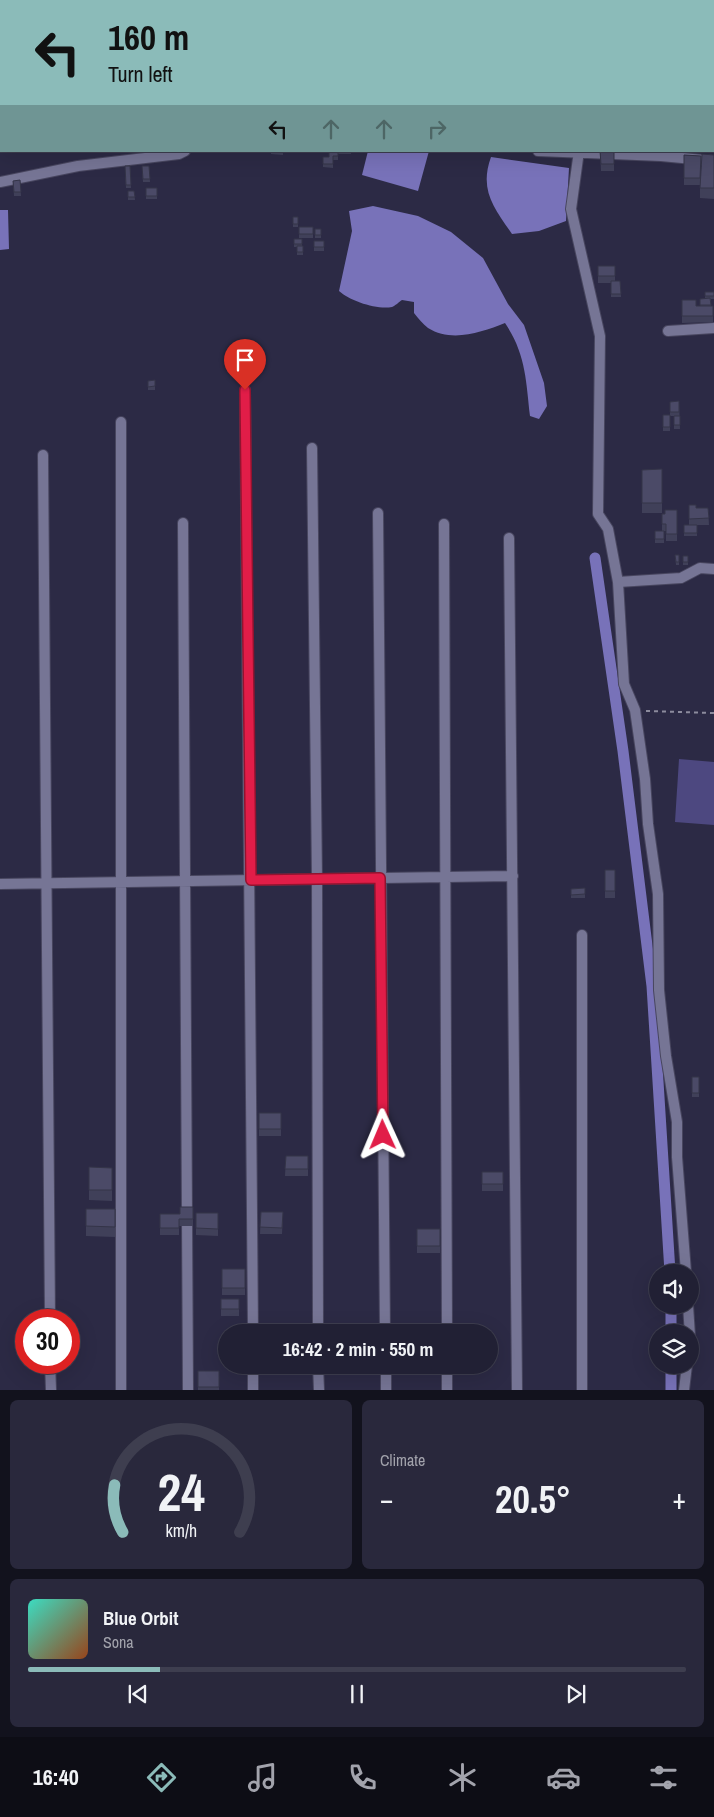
<!DOCTYPE html>
<html lang="en">
<head>
<meta charset="utf-8">
<style>
	body { margin:0; font-family:"Archivo Narrow",sans-serif; background:#29283c; color:#f1f3f6; height:100vh; display:flex; flex-direction:column; font-size:19px; white-space:nowrap }
	* { box-sizing:border-box; margin:0 }
	p { font-size:16px; color:#a2a3ac }
	.icon { flex:none; width:28px; height:28px; fill:none; stroke:currentColor; stroke-width:2; stroke-linecap:round; stroke-linejoin:round }
	.map { position:relative; height:1390px; overflow:hidden }
	.details { display:flex; flex-direction:column; gap:10px; padding:10px; background:#12121d; flex:1 }
	.details>* { flex:none }
	.guide { position:absolute; left:0px; top:0px; width:715px; height:152px; box-shadow:0 5px 20px #0002,0 0 0 1px #3e3e4f; background:#8bbbb9; color:#111; overflow:hidden }
	.controls { position:absolute; left:649px; top:1264px; display:grid; gap:10px }
	.controls a { display:grid; place-items:center; width:50px; height:50px; border-radius:50%; background:#212034; box-shadow:0 5px 20px #0002,0 0 0 1px #3e3e4f; font-size:25px }
	.speed { position:absolute; left:15px; top:1309px; display:flex; gap:10px; font-size:25px; font-weight:700; text-align:center }
	.speed>* { display:grid; place-content:center; width:65px; height:65px; border-radius:50%; background:#212034; box-shadow:0 5px 20px #0002,0 0 0 1px #3e3e4f; line-height:1 }
	.speed .limit { border:8px solid #d22; background:#fff; color:#111 }
	.pin { position:absolute; display:grid; place-items:center; width:42px; height:42px; color:#fff; margin:-51px -21px; border-radius:50% 50% 50% 0; rotate:-45deg; box-shadow:0 0 5px #0007 }
	.pin .icon { rotate:45deg }
	.me { position:absolute; width:55px; margin:-28px; rotate:359deg; stroke-linejoin:round; filter:drop-shadow(0 0 4px #0008) }
	.turn { display:flex; align-items:center; gap:18px; height:105px; padding:0 25px; font-size:22px }
	.turn .icon { width:65px; height:65px; stroke-width:2.5 }
	.turn b { display:block; font-size:35px; line-height:42px }
	.lanes { display:flex; align-items:center; height:48px; padding:0 25px; background:#0003; justify-content:center; gap:25px; direction:ltr }
	.lanes .off { opacity:.35 }
	.big { font-size:38px; font-weight:800; line-height:1.1 }
	.details .widget { flex:1; display:flex; flex-direction:column; justify-content:center; gap:8px; min-width:0; padding:0 18px; border-radius:8px; background:#29283c }
	.details .dial { align-items:center; gap:0 }
	.dial svg { height:130px; overflow:visible; fill:none; stroke:#3e3e4f; stroke-width:7; stroke-linecap:round; text-anchor:middle }
	.dial text { fill:#f1f3f6; stroke:none }
	.song { display:flex; align-items:center; gap:15px }
	.cover { width:60px; height:60px; border-radius:8px; background:linear-gradient(135deg,hsl(170 70% 55%),hsl(20 70% 35%)) }
	.played { height:5px; border-radius:2px; background:linear-gradient(90deg,#8bbbb9 20%,#3e3e4f 20%) }
	.keys { display:flex; justify-content:space-around; direction:ltr }
	.heat { display:flex; justify-content:space-between; align-items:center; font-size:28px; direction:ltr }
	.details .tiles { flex:1; display:grid; gap:10px; grid-template-columns:1fr 1fr }
	.widget:last-child { grid-column:span 2 }
	.trip { position:absolute; left:218px; top:1324px; width:280px; height:50px; border-radius:25px; background:#212034; box-shadow:0 5px 20px #0002,0 0 0 1px #3e3e4f; font-weight:800; line-height:50px; text-align:center }
	.tab-bar { display:flex; height:80px; justify-content:space-around; align-items:center; background:#0d0d15; color:#a2a3ac }
	.tab-bar .icon { width:35px; height:35px }
	.tab-bar .on { color:#8bbbb9 }
	.tab-bar b { font-size:22px; color:#f1f3f6 }
	.map>svg:first-child { display:block }
</style>
</head>
<body>
<div class="map">
<svg width="714" height="1390" viewBox="0 0 714 1390">
	<rect width="100%" height="100%" fill="#2c2a45"/>
	<path fill="#4d4880" d="M 679,759 L 714,762 L 714,825 L 675,822 Z"/>
	<path fill="#7872b9" d="M 368,151 L 429,151 L 418,191 L 362,175 Z
		M 491,157 L 569,168 L 566,221 L 539,231 L 512,234 C 494,208 479,190 491,157 Z
		M 373,206 L 418,216 L 451,232 L 483,258 L 508,304 L 524,325 L 544,383 L 547,406 L 539,419 L 530,416 C 526,381 526,354 505,323 C 482,332 452,343 428,328 C 423,324 418,318 414,313 L 414,302 L 402,300 C 399,302 395,306 392,307 C 377,310 350,301 339,291 L 352,231 L 349,211 Z
		M 0,210 L 8,210 L 9,249 L 0,250 Z"/>
	<g fill="none" stroke-linecap="round" stroke-linejoin="round">
		<path stroke="#7872b9" stroke-width="11" d="M 481,0 L 481,1
			M 595,558 L 623,751 L 652,986 L 670,1272
			M 671,1305 L 671,1332
			M 671,1390 L 671,1365"/>
		<defs>
			<path id="street" d="M 221,0 L 221,1
				M 607,1 L 607,0
				M 538,151 L 661,156 L 714,161
				M 579,151 L 571,209 L 600,336 L 598,514 L 608,529 L 618,582 L 624,684 L 635,710 L 645,779 L 648,824 L 658,894 L 659,990 L 666,1056 L 677,1122 L 677,1157 L 686,1272
				M 0,182 L 78,166 L 179,154 L 185,151
				M 668,331 L 714,328
				M 245,390 L 253,1332
				M 121,422 L 121,1390
				M 312,448 L 317,879 L 318,1332
				M 43,455 L 50,1320
				M 378,513 L 385,1332
				M 183,523 L 188,1390
				M 444,524 L 447,1332
				M 509,538 L 517,1390
				M 618,582 L 681,578 L 700,568 L 714,569
				M 0,884 L 513,876
				M 688,1305 L 690,1336
				M 50,1362 L 51,1390
				M 253,1365 L 253,1390
				M 318,1365 L 319,1390
				M 386,1365 L 386,1390
				M 447,1365 L 447,1390
				M 582,1390 L 582,935
				M 684,1390 L 687,1365"/>
		</defs>
		<use href="#street" stroke="#48465f" stroke-width="12"/>
		<path stroke="#8c8b9d" stroke-width="2" stroke-dasharray="4 4" stroke-linecap="butt" d="M 646,711 L 714,713"/>
		<use href="#street" stroke="#767595" stroke-width="10"/>
	</g>
	<path fill="#404059" d="M 271,151 L 283,151 L 283,155 L 271,154 Z
		M 329,151 L 351,151 L 351,154 L 338,154 L 338,160 L 333,160 L 333,168 L 323,167 L 323,157 L 329,157 Z
		M 600,151 L 614,151 L 614,171 L 601,171 Z
		M 684,155 L 701,156 L 700,185 L 684,185 Z
		M 714,155 L 714,199 L 700,198 L 700,188 Z
		M 125,166 L 130,166 L 131,188 L 126,188 Z
		M 142,166 L 149,166 L 150,182 L 143,182 Z
		M 20,180 L 21,196 L 14,196 L 13,181 Z
		M 146,188 L 157,188 L 157,199 L 146,199 Z
		M 128,191 L 134,191 L 135,200 L 128,200 Z
		M 293,217 L 298,217 L 298,227 L 293,227 Z
		M 299,227 L 313,227 L 313,238 L 299,238 Z
		M 315,229 L 321,229 L 321,238 L 315,238 Z
		M 294,239 L 302,239 L 302,246 L 303,246 L 303,255 L 297,255 L 297,247 L 294,247 Z
		M 314,241 L 324,241 L 324,251 L 314,251 Z
		M 598,266 L 615,266 L 615,281 L 620,281 L 621,297 L 611,297 L 611,283 L 598,283 Z
		M 705,292 L 714,292 L 714,299 L 711,299 L 711,306 L 713,306 L 713,322 L 682,323 L 682,300 L 696,306 L 700,306 L 705,298 Z
		M 148,381 L 155,386 L 155,390 L 148,390 Z
		M 679,401 L 680,429 L 674,429 L 674,416 L 670,416 L 670,431 L 663,431 L 663,415 L 670,415 L 670,402 Z
		M 662,469 L 662,513 L 642,513 L 642,470 Z
		M 689,505 L 696,508 L 708,508 L 709,525 L 697,525 L 697,536 L 684,536 L 684,525 L 689,525 Z
		M 677,510 L 677,541 L 666,541 L 666,531 L 664,531 L 664,543 L 655,543 L 655,531 L 662,531 L 662,514 L 665,514 Z
		M 675,555 L 679,555 L 679,565 L 676,565 Z
		M 683,556 L 688,556 L 688,565 L 683,565 Z
		M 605,870 L 615,870 L 615,898 L 605,898 Z
		M 585,888 L 585,898 L 571,898 L 571,889 Z
		M 692,1077 L 699,1077 L 699,1097 L 692,1097 Z
		M 259,1113 L 281,1113 L 281,1136 L 259,1136 Z
		M 286,1156 L 308,1156 L 308,1176 L 285,1176 Z
		M 89,1167 L 112,1168 L 112,1201 L 89,1200 Z
		M 482,1172 L 503,1172 L 503,1191 L 482,1191 Z
		M 193,1207 L 193,1226 L 179,1226 L 179,1235 L 160,1235 L 160,1214 L 180,1214 Z
		M 86,1209 L 115,1209 L 115,1237 L 86,1236 Z
		M 261,1212 L 283,1212 L 282,1234 L 260,1234 Z
		M 196,1213 L 218,1213 L 218,1236 L 196,1235 Z
		M 417,1229 L 440,1229 L 440,1253 L 417,1253 Z
		M 222,1269 L 245,1269 L 245,1295 L 222,1295 Z
		M 221,1299 L 239,1299 L 239,1316 L 221,1316 Z
		M 198,1371 L 219,1371 L 219,1390 L 198,1390 Z"/>
	<path fill="#4b4a67" stroke="#343448" d="M 192,0 L 216,0 L 216,1 L 192,1 Z
		M 247,0 L 258,0 L 258,1 L 248,1 Z
		M 618,0 L 626,0 L 626,1 L 618,1 Z
		M 629,0 L 638,0 L 638,1 L 629,1 Z
		M 329,151 L 338,151 L 338,156 L 333,156 L 333,164 L 323,164 L 323,157 L 329,157 Z
		M 600,151 L 614,151 L 614,164 L 601,164 Z
		M 702,154 L 714,155 L 714,188 L 700,188 Z
		M 684,155 L 701,156 L 700,178 L 684,178 Z
		M 125,166 L 130,166 L 131,185 L 126,185 Z
		M 142,166 L 149,166 L 150,179 L 143,179 Z
		M 20,180 L 21,192 L 14,192 L 13,181 Z
		M 146,188 L 157,188 L 157,196 L 146,196 Z
		M 128,191 L 134,191 L 135,197 L 128,197 Z
		M 293,217 L 298,217 L 298,224 L 293,224 Z
		M 299,227 L 313,227 L 313,234 L 299,234 Z
		M 315,229 L 321,229 L 321,235 L 315,235 Z
		M 294,239 L 302,239 L 302,244 L 294,244 Z
		M 314,241 L 324,241 L 324,247 L 314,247 Z
		M 297,246 L 303,246 L 303,252 L 297,252 Z
		M 598,266 L 615,266 L 615,276 L 598,276 Z
		M 611,281 L 620,281 L 621,294 L 611,294 Z
		M 705,292 L 714,292 L 714,296 L 705,296 Z
		M 710,298 L 711,305 L 700,305 L 700,299 Z
		M 682,300 L 696,300 L 696,306 L 713,306 L 713,316 L 682,316 Z
		M 155,380 L 155,386 L 148,387 L 148,381 Z
		M 679,401 L 679,412 L 670,412 L 670,402 Z
		M 663,415 L 670,415 L 670,427 L 663,427 Z
		M 674,416 L 680,416 L 680,425 L 674,425 Z
		M 662,469 L 662,503 L 642,503 L 642,470 Z
		M 689,505 L 696,505 L 696,508 L 708,508 L 709,518 L 689,519 Z
		M 665,510 L 677,510 L 677,534 L 666,534 L 666,524 L 662,524 L 662,514 L 665,514 Z
		M 684,525 L 697,525 L 697,533 L 684,533 Z
		M 655,531 L 664,531 L 664,539 L 655,539 Z
		M 675,555 L 679,555 L 679,562 L 676,562 Z
		M 683,556 L 688,556 L 688,562 L 683,562 Z
		M 605,870 L 615,870 L 615,891 L 605,891 Z
		M 585,888 L 585,894 L 571,895 L 571,889 Z
		M 692,1077 L 699,1077 L 699,1093 L 692,1093 Z
		M 259,1113 L 281,1113 L 281,1129 L 259,1129 Z
		M 286,1156 L 308,1156 L 308,1169 L 285,1169 Z
		M 89,1167 L 112,1168 L 112,1190 L 89,1190 Z
		M 482,1172 L 503,1172 L 503,1184 L 482,1184 Z
		M 180,1207 L 193,1207 L 193,1219 L 179,1219 L 179,1228 L 160,1228 L 160,1214 L 180,1214 Z
		M 86,1209 L 115,1209 L 115,1227 L 86,1226 Z
		M 261,1212 L 283,1212 L 282,1228 L 260,1227 Z
		M 196,1213 L 218,1213 L 218,1229 L 196,1228 Z
		M 417,1229 L 440,1229 L 440,1246 L 417,1246 Z
		M 222,1269 L 245,1269 L 245,1288 L 222,1288 Z
		M 221,1299 L 239,1299 L 239,1309 L 221,1309 Z
		M 198,1371 L 219,1371 L 219,1387 L 198,1387 Z"/>
	<g fill="none" stroke-linecap="round" stroke-linejoin="round">
		<defs>
			<path id="route" d="M 245,390 L 251,880 L 380,878 L 383,1135"/>
		</defs>
		<use href="#route" stroke="#92132f" stroke-width="12"/>
		<use href="#route" stroke="#e11d48" stroke-width="9"/>
	</g>
</svg>
<div class="controls">
<a><svg class="icon" aria-label="sound" viewBox="0 0 24 24"><path d="M4 9h4l5-4v14l-5-4H4zM17 9q2 3 0 6"/></svg></a>
<a><svg class="icon" aria-label="layers" viewBox="0 0 24 24"><path d="M12 4l9 5-9 5-9-5zM3 14l9 5 9-5"/></svg></a>
</div>
<div class="speed"><div class="limit">30</div></div>
<div class="pin" style="left:245px;top:390px;background:#d93025"><svg class="icon" aria-label="arrive" viewBox="0 0 24 24"><path d="M6 21V4h12l-3 4 3 4H6"/></svg></div>
<svg class="me" style="left:383px;top:1135px" viewBox="-20 -20 40 40"><path d="M0-17L14 15 0 8-14 15z" fill="#e11d48" stroke="#fff" stroke-width="4"/></svg>
<div class="trip">16:42 · 2 min · 550 m</div>
<div class="guide">
<div class="turn"><svg class="icon" aria-label="left" viewBox="0 0 24 24"><path d="M17 20v-9H6M10 6l-5 5 5 5"/></svg><div><b>160 m</b>Turn left</div></div>
<div class="lanes"><svg class="icon" aria-label="left" viewBox="0 0 24 24"><path d="M17 20v-9H6M10 6l-5 5 5 5"/></svg><svg class="icon off" aria-label="ahead" viewBox="0 0 24 24"><path d="M12 20V5M6 11l6-6 6 6"/></svg><svg class="icon off" aria-label="ahead" viewBox="0 0 24 24"><path d="M12 20V5M6 11l6-6 6 6"/></svg><svg class="icon off" aria-label="right" viewBox="0 0 24 24"><path d="M7 20v-9h11M14 6l5 5-5 5"/></svg></div>
</div>
</div>
<section class="details">
<div class="tiles">
<div class="widget dial"><svg viewBox="0 0 100 80">
<path d="M14 69A42 42 0 1 1 86 69"/>
<path d="M14 69A42 42 0 0 1 9 40" stroke="#8bbbb9"/>
<text x="50" y="56" font-size="32" font-weight="700">24</text>
<text x="50" y="72" font-size="11">km/h</text>
</svg></div>
<div class="widget"><p>Climate</p>
<div class="heat"><a>−</a><b class="big">20.5°</b><a>+</a></div>
</div>
<div class="widget">
<div class="song"><i class="cover"></i><div><b>Blue Orbit</b><p>Sona</p></div></div>
<div class="played"></div>
<div class="keys"><svg class="icon" aria-label="previous" viewBox="0 0 24 24"><path d="M18 5L8 12l10 7zM5 5v14"/></svg><svg class="icon" aria-label="pause" viewBox="0 0 24 24"><path d="M8 5v14M16 5v14"/></svg><svg class="icon" aria-label="next" viewBox="0 0 24 24"><path d="M6 5l10 7-10 7zM19 5v14"/></svg></div>
</div>
</div>
</section>
<nav class="tab-bar">
<b>16:40</b>
<svg class="icon on" aria-label="directions" viewBox="0 0 24 24"><path d="M12 3l9 9-9 9-9-9zM9 14v-3h6M13 9l2 2-2 2"/></svg>
<svg class="icon" aria-label="music" viewBox="0 0 24 24"><path d="M9 18V5l10-2v13"/><circle cx="6" cy="18" r="3"/><circle cx="16" cy="16" r="3"/></svg>
<svg class="icon" aria-label="phone" viewBox="0 0 24 24"><path d="M5 4h4l2 5-3 2q2 4 5 5l2-3 5 2v4C11 20 4 13 5 4z"/></svg>
<svg class="icon" aria-label="climate" viewBox="0 0 24 24"><path d="M12 3v18M4 7l16 10M4 17L20 7"/></svg>
<svg class="icon" aria-label="car" viewBox="0 0 24 24"><path d="M5 17H2v-5l4-1 3-4h7l3 4 3 1v5h-3M9 17h6M6 11h13"/><circle cx="7" cy="17" r="2"/><circle cx="17" cy="17" r="2"/></svg>
<svg class="icon" aria-label="filters" viewBox="0 0 24 24"><path d="M4 7h16M4 17h16"/><circle cx="9" cy="7" r="2"/><circle cx="15" cy="17" r="2"/></svg>
</nav>
</body>
</html>
